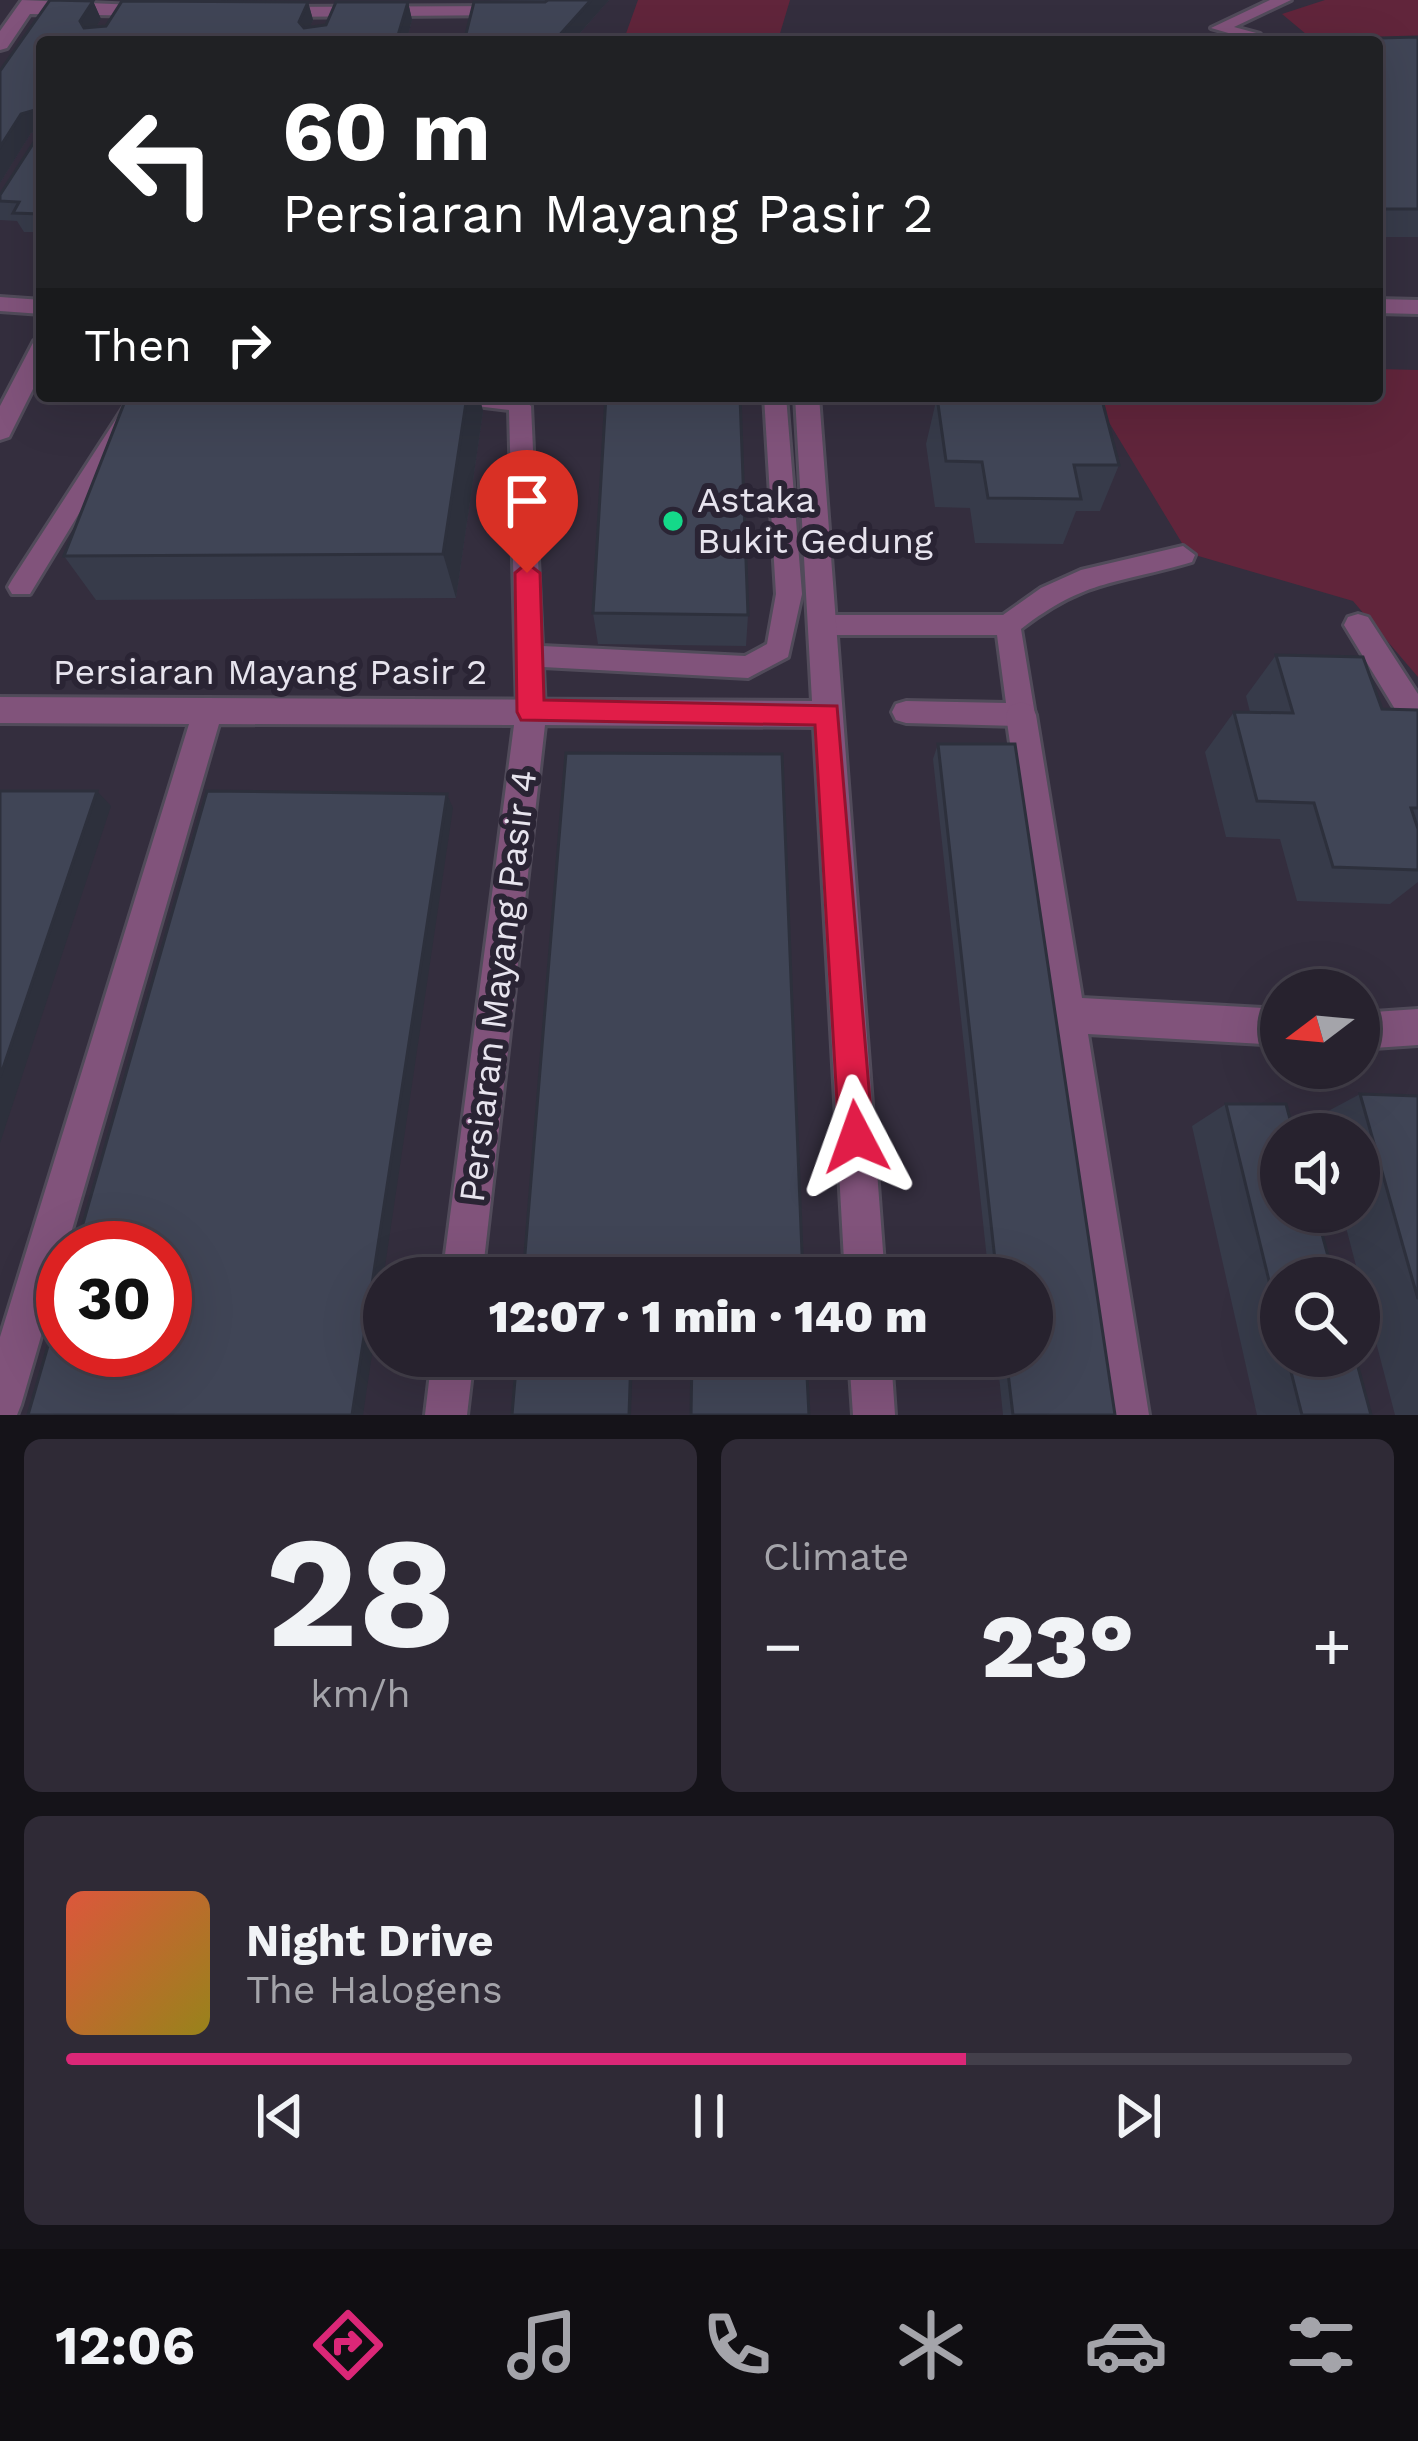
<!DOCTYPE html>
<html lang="en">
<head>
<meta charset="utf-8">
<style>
	body { margin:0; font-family:"Work Sans",sans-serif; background:#2f2a36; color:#f1f3f6; height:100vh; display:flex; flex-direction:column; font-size:45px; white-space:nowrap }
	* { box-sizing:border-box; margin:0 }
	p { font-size:39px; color:#a4a4aa }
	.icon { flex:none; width:66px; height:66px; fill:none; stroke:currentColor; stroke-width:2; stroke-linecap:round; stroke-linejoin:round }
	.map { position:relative; height:1415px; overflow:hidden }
	.details { display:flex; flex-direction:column; gap:24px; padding:24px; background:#151319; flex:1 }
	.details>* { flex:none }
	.top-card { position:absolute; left:36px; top:36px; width:1347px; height:366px; border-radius:12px; box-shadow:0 12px 48px #0002,0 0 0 3px #433f4a; background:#202124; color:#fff; overflow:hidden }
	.needle { width:78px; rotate:254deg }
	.buttons { position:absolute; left:1260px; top:969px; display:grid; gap:24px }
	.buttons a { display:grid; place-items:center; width:120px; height:120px; border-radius:50%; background:#27222e; box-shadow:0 12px 48px #0002,0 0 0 3px #433f4a; font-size:60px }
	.speed { position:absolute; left:36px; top:1221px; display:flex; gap:24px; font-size:60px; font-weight:700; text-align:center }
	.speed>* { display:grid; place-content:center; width:156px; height:156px; border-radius:50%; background:#27222e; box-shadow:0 12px 48px #0002,0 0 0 3px #433f4a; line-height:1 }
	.speed .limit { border:18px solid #d22; background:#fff; color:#111 }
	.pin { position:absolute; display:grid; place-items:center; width:102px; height:102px; color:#fff; margin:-123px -51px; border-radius:50% 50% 50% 0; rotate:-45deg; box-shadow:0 0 12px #0007 }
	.pin .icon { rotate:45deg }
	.me { position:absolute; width:132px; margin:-66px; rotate:356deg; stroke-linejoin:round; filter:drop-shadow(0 0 9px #0008) }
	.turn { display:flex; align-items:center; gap:42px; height:252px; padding:0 48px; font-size:54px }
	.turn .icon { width:156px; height:156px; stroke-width:2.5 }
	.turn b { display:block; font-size:84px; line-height:102px }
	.then { display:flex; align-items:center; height:114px; padding:0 48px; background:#0003; gap:24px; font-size:45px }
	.big { font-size:90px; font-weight:800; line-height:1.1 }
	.details .tile { flex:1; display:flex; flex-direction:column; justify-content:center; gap:18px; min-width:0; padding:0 42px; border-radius:18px; background:#2f2a36 }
	.details .dial { align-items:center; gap:0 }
	.dial b { font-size:156px; line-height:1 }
	.song { display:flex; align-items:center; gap:36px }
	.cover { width:144px; height:144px; border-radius:18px; background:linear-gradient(135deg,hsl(10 70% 55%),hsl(50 70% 35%)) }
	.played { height:12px; border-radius:6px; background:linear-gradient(90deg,#db2777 70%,#433f4a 70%) }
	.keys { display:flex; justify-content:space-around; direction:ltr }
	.heat { display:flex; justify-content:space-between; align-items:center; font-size:66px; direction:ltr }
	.details .tiles { flex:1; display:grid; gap:24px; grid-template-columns:1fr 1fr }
	.tile:last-child { grid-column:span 2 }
	.trip { position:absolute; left:363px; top:1257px; width:690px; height:120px; border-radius:60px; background:#27222e; box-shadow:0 12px 48px #0002,0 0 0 3px #433f4a; font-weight:800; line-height:120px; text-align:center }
	.tabs { display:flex; height:192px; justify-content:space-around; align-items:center; background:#100e12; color:#a4a4aa }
	.tabs .icon { width:84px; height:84px }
	.tabs .selected { color:#db2777 }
	.tabs b { font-size:54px; color:#f1f3f6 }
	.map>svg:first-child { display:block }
</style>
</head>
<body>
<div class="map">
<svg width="1418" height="1415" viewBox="0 0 1418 1415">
	<rect width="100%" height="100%" fill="#342e3e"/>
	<path fill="#61253b" d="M 638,0 L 790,0 L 778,40 L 798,42 L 623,42 Z
		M 1325,0 L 1418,0 L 1418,37 L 1312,39 L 1282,14 Z
		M 1377,369 L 1418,370 L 1418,677 L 1353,601 L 1188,553 L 1093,396 L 1377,396 Z"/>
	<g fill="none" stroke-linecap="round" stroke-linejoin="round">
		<defs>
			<path id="service" d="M 1270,0 L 1291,0 L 1234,27 L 1260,34 L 1260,42 L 1211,28 Z
				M 131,396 L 155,396 L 137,418 L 30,594 L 12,594 L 8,587 L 12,580 Z
				M 449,396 L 518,396 L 531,406 L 542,646 L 745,656 L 767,644 L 776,594 L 764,396 L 786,396 L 802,594 L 788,657 L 748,678 L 543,667 L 545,712 L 541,720 L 521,720 L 517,712 L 509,410 L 460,404 Z
				M 1183,546 L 1195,555 L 1192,562 C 1119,584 1087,578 1021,629 L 1035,715 L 1031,723 L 1021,726 L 906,723 L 896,720 L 892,712 L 896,704 L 906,701 L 1006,703 L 997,635 L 822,635 L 809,625 L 822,615 L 1003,615 L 1041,588 L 1081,570 Z"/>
			<path id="minor" d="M 22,0 L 157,6 L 166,11 L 157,16 L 30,14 L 7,48 L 0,50 L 0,31 Z
				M 511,6 L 517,7 L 517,15 L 271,17 L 262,12 L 271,7 Z
				M 42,339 L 42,371 L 9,437 L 0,440 L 0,406 L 34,341 Z
				M 795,396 L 819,396 L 885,1278 L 845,1278 L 814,727 L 545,725 L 482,1278 L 442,1278 L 514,725 L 219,724 L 21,1405 L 17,1415 L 0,1415 L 0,1337 L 189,724 L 0,723 L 0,697 L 812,701 Z
				M 1358,614 L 1368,617 L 1418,694 L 1418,733 L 1407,729 L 1344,625 L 1348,617 Z
				M 1021,702 L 1032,706 L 1036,715 L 1082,998 L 1281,1009 L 1281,1045 L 1088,1034 L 1149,1415 L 1107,1415 L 1006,715 L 1010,706 Z
				M 1418,1009 L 1418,1045 L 1359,1049 L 1359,1013 Z
				M 432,1356 L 474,1356 L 467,1415 L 425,1415 Z
				M 849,1356 L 891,1356 L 895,1415 L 853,1415 Z"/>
			<path id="tertiary" d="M 0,297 L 42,300 L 42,314 L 0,311 Z
				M 1377,299 L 1418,300 L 1418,314 L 1377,313 Z"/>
		</defs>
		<use href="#service" stroke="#514b5a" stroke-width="6"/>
		<use href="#minor" stroke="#514b5a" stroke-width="6"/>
		<use href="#tertiary" stroke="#514b5a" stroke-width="6"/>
		<use href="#service" fill="#81537b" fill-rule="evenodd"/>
		<use href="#minor" fill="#81537b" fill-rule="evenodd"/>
		<use href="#tertiary" fill="#81537b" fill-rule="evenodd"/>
	</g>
	<path fill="#373b4a" d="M 50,0 L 93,1 L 101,19 L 96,27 L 106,26 L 122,1 L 308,2 L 313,20 L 310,27 L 326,25 L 336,2 L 408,2 L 412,20 L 406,42 L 42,42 L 42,232 L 24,232 L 17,221 L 0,220 L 0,195 L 36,139 L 36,132 L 31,133 L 0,183 L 0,71 Z
		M 482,0 L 609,0 L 574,40 L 464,42 L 545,1 Z
		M 1418,37 L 1418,237 L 1377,237 L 1377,42 Z
		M 127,396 L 479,396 L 483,411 L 456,598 L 96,600 L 64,556 Z
		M 965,396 L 1101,396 L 1119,465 L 1100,511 L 1076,511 L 1063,544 L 975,543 L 970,508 L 935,507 L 926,444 L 937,397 Z
		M 593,613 L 748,615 L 746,646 L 598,644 Z
		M 1276,655 L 1382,709 L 1418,710 L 1418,882 L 1390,904 L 1297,901 L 1280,839 L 1226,837 L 1205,752 L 1234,712 L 1250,712 L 1246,696 Z
		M 938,744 L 1115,1415 L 1003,1415 L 997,1356 L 1032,1356 L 1032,1278 L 989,1278 L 933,759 Z
		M 1360,1094 L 1418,1096 L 1418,1415 L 1395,1415 L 1342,1212 L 1359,1212 L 1359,1134 L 1322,1134 L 1317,1117 Z
		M 1226,1104 L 1281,1278 L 1281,1356 L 1355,1356 L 1371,1415 L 1257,1415 L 1192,1126 Z"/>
	<path fill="#2d303c" d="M 591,0 L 609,0 L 572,42 L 555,40 Z
		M 93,1 L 101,19 L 88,40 L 80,21 Z
		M 308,2 L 313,20 L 305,40 L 299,22 Z
		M 408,2 L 412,20 L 406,42 L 396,42 Z
		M 35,110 L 42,130 L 31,133 L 0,183 L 0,147 L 21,114 Z
		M 467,396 L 479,396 L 483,411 L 456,598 L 443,554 Z
		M 97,791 L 111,806 L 0,1143 L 0,1077 Z
		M 447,794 L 453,808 L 363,1415 L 352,1415 Z
		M 631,1356 L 633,1356 L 631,1415 L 629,1415 Z"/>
	<path fill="#404556" stroke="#2d303c" stroke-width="3" d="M 50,0 L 93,1 L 80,21 L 84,28 L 106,26 L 122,1 L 308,2 L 299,22 L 304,28 L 326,25 L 336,2 L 408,2 L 396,42 L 42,42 L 42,214 L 13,213 L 19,202 L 0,201 L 0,195 L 36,139 L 35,110 L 21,114 L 0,147 L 0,71 Z
		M 548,0 L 591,0 L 555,40 L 638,42 L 464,42 L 474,2 L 545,2 Z
		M 1418,37 L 1418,209 L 1377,209 L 1377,42 L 1214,42 Z
		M 127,396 L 467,396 L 443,554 L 64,556 Z
		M 606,396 L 740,396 L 748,615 L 593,613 Z
		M 978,396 L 1101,396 L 1119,465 L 1074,465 L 1081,499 L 988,498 L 982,462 L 946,461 L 937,397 L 978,398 Z
		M 1276,655 L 1363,657 L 1382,709 L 1418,710 L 1418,808 L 1411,808 L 1418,829 L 1418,870 L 1333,867 L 1314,803 L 1257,801 L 1234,712 L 1293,713 Z
		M 938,744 L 1015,744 L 1115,1415 L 1013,1415 L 1006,1356 L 1032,1356 L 1032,1278 L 997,1278 Z
		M 566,753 L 782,754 L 803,1278 L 523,1278 Z
		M 0,791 L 97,791 L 0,1077 Z
		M 207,791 L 447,794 L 352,1415 L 28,1415 L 63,1294 L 63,1350 L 165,1350 L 165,1248 L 76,1248 Z
		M 1360,1094 L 1418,1096 L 1418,1299 Z
		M 1226,1104 L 1286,1104 L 1294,1134 L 1281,1134 L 1281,1212 L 1316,1212 L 1334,1278 L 1281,1278 L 1281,1330 Z
		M 517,1356 L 631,1356 L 629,1415 L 512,1415 Z
		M 692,1356 L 806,1356 L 809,1415 L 691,1415 Z
		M 1287,1356 L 1355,1356 L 1371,1415 L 1302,1415 Z"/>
	<path fill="#e11d48" stroke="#92132f" stroke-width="3" d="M 527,563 L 540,573 L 544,700 L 837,706 L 873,1137 L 868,1149 L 856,1154 L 844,1149 L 839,1137 L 815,725 L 521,720 L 517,712 L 515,573 Z"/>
	<circle fill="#14d989" stroke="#2a2434" stroke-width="4.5" cx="673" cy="521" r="12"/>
	<g text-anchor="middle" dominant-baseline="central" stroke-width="12" stroke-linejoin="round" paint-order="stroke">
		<g font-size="36" fill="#e7e4ee" stroke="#2a2434" text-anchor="start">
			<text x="697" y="500">Astaka<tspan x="697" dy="41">Bukit Gedung</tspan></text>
		</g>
		<g font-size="36" fill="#e7e4ee" stroke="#2a2434">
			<text x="270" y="672">Persiaran Mayang Pasir 2</text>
			<text transform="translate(498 986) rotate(-83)">Persiaran Mayang Pasir 4</text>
		</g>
	</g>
</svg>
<div class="buttons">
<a><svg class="needle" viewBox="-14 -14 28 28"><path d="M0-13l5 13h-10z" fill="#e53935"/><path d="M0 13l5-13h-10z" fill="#a4a4aa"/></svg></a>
<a><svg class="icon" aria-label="sound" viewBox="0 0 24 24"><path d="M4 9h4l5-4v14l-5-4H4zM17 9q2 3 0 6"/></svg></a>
<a><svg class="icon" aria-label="search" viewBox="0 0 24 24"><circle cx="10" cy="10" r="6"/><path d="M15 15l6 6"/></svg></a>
</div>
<div class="speed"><div class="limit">30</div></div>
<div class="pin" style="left:527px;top:573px;background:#d93025"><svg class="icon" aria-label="arrive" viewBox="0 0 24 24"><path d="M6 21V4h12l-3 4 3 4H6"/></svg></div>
<svg class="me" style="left:856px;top:1137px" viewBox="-20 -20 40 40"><path d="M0-17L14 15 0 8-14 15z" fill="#e11d48" stroke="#fff" stroke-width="4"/></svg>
<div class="trip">12:07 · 1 min · 140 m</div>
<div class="top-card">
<div class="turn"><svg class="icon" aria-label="left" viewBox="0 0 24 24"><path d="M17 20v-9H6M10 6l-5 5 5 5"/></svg><div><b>60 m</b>Persiaran Mayang Pasir 2</div></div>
<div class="then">Then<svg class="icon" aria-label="right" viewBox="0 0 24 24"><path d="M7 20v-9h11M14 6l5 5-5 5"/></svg></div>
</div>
</div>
<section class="details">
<div class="tiles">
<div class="tile dial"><b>28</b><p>km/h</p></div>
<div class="tile"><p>Climate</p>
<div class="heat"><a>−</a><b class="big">23°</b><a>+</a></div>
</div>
<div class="tile">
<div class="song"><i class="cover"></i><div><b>Night Drive</b><p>The Halogens</p></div></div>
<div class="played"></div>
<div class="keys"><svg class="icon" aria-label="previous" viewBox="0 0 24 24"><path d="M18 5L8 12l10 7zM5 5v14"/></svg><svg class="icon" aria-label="pause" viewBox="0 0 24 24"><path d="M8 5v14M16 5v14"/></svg><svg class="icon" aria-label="next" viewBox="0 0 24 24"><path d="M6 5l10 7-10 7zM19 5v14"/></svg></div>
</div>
</div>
</section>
<nav class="tabs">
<b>12:06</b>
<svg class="icon selected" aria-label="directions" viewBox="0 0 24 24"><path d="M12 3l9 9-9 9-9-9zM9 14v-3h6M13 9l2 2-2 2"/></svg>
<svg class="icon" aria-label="music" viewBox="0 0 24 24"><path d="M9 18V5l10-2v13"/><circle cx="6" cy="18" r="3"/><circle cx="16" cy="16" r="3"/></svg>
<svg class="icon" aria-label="phone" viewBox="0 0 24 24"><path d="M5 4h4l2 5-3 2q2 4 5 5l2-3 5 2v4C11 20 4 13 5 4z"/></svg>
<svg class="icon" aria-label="climate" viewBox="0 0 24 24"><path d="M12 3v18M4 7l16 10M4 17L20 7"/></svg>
<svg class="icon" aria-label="car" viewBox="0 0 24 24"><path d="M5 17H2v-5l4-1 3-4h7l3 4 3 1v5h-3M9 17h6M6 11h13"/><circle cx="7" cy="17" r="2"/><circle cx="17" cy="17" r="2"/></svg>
<svg class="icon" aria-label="filters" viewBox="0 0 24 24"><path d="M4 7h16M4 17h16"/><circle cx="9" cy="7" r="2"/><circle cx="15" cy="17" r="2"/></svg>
</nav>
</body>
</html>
